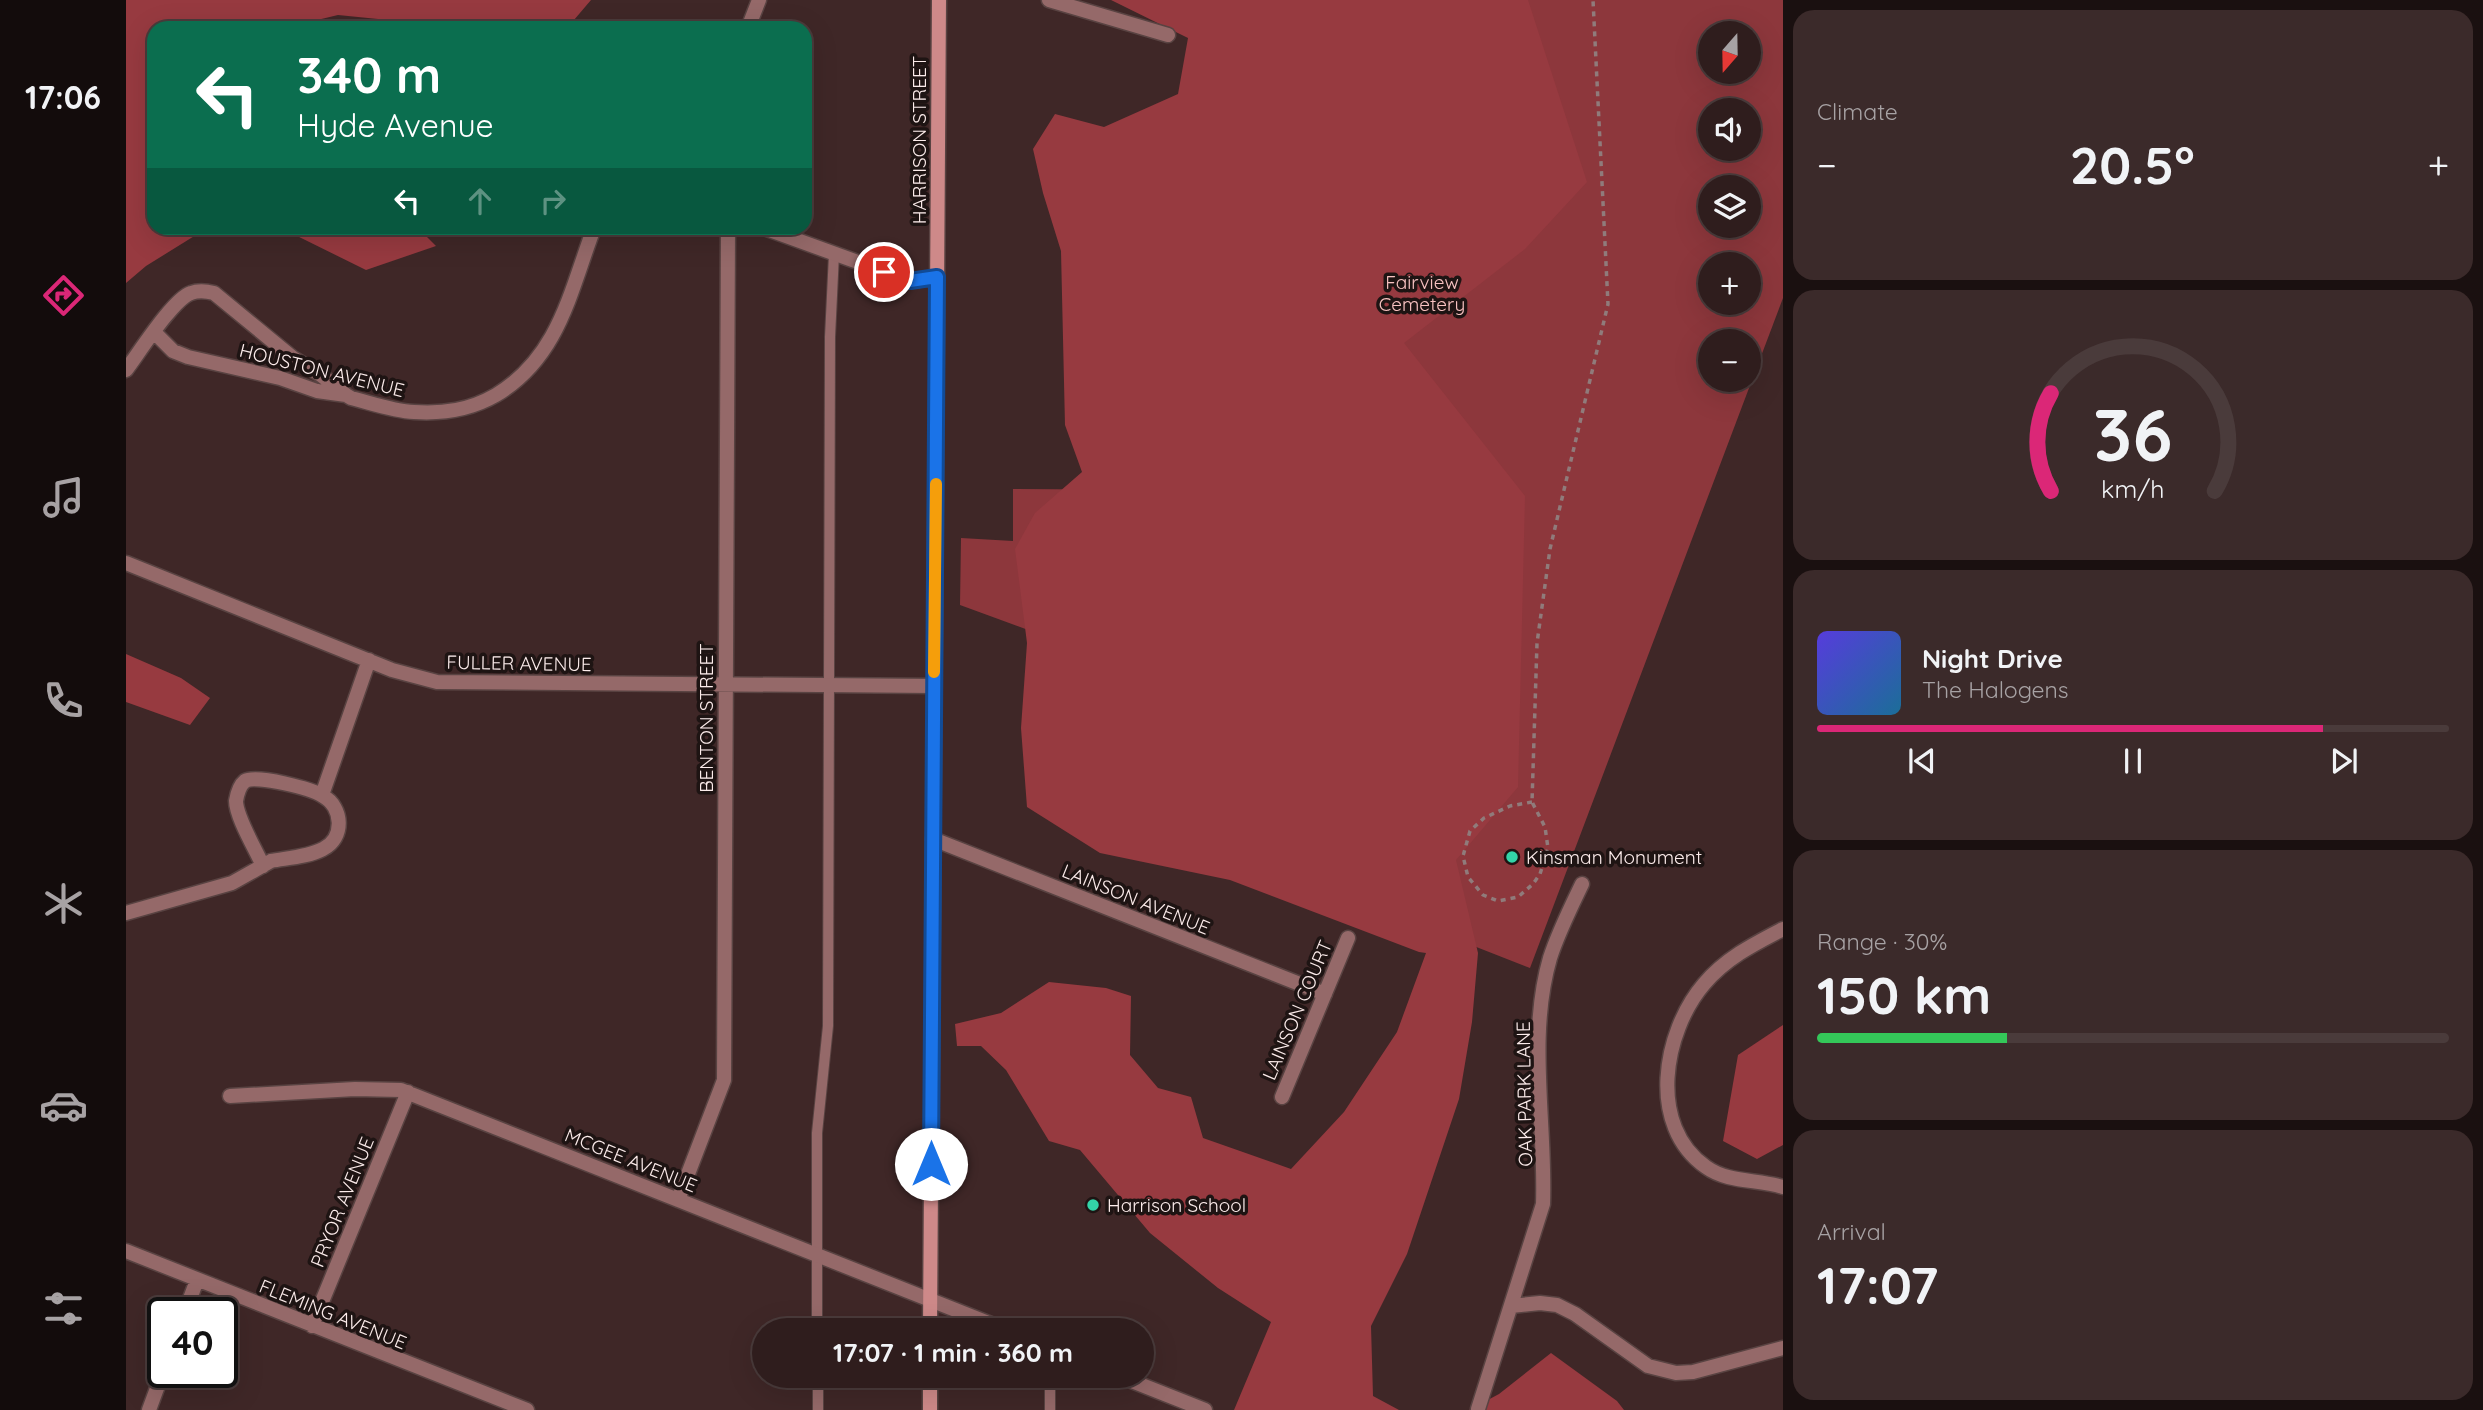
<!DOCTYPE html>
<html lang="en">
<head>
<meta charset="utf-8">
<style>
	body { margin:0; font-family:Quicksand,sans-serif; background:#3b2a2a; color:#f1f3f6; height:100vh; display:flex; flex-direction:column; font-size:26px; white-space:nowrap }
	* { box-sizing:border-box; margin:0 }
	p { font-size:23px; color:#a7a2a4 }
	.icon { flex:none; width:38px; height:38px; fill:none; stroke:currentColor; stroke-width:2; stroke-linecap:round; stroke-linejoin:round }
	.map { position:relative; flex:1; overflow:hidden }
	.details { display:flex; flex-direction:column; gap:10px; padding:10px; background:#1a1010; width:700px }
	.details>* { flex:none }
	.guide { position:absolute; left:21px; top:21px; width:665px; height:214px; border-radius:21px; box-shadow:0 7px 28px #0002,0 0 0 2px #4a3b3b; background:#0b6e4f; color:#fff; overflow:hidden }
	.needle { width:46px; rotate:200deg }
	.buttons { position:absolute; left:1572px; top:21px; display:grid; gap:14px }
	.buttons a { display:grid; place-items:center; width:63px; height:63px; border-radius:50%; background:#2f1d1d; box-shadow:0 7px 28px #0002,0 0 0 2px #4a3b3b; font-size:35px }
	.speed { position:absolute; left:21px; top:1297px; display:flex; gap:14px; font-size:35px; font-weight:700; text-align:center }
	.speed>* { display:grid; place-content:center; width:91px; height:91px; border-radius:50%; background:#2f1d1d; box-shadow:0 7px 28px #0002,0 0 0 2px #4a3b3b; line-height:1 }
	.speed .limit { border:4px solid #111; border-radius:10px; background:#fff; color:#111 }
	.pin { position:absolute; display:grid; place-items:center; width:60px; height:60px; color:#fff; margin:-30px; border:4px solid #fff; border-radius:50%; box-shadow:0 2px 7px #0007 }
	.me { position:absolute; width:77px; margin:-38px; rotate:0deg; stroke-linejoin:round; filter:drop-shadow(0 0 5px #0008) }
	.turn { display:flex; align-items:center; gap:24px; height:147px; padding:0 35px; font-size:32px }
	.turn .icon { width:91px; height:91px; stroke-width:2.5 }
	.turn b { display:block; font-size:49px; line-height:60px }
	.lanes { display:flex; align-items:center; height:66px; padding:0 35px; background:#0003; justify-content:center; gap:35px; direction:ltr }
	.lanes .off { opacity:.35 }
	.big { font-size:52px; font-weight:800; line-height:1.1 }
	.details .card { flex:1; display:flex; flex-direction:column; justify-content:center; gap:10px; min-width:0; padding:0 24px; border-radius:21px; background:#3b2a2a }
	.details .dial { align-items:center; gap:0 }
	.dial svg { height:182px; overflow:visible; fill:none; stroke:#4a3b3b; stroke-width:7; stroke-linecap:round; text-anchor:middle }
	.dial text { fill:#f1f3f6; stroke:none }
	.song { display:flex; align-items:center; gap:21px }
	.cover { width:84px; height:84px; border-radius:10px; background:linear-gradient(135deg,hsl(250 70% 55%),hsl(200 70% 35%)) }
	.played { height:7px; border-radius:4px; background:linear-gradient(90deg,#db2777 80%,#4a3b3b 80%) }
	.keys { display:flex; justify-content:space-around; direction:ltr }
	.heat { display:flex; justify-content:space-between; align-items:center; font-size:38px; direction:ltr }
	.charge { height:10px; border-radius:5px; background:linear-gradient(90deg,#34c759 30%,#4a3b3b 0) }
	.trip { position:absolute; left:626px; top:1318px; width:402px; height:70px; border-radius:35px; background:#2f1d1d; box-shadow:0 7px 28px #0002,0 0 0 2px #4a3b3b; font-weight:800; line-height:70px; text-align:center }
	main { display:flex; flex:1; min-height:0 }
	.dock { display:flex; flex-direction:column; width:126px; justify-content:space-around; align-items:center; background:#130c0c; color:#a7a2a4 }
	.dock .icon { width:49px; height:49px }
	.dock .selected { color:#db2777 }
	.dock b { font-size:32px; color:#f1f3f6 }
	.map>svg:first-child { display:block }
</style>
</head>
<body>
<main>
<nav class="dock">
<b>17:06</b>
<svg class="icon selected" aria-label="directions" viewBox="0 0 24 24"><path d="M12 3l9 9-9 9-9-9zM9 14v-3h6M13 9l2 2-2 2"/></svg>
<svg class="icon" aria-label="music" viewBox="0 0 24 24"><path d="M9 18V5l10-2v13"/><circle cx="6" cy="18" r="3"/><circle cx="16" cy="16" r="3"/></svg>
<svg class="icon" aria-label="phone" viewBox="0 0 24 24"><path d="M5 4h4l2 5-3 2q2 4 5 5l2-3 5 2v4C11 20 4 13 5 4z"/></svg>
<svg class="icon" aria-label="climate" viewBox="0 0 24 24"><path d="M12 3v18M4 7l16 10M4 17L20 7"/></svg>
<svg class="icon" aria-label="car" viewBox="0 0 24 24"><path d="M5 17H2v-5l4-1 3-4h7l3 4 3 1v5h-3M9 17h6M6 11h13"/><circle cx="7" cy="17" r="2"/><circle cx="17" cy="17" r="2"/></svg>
<svg class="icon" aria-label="filters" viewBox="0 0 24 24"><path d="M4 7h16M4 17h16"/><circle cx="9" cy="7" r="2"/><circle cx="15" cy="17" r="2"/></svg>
</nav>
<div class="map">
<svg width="1657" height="1410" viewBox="0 0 1657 1410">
	<rect width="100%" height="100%" fill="#3f2727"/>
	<path fill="#8d373c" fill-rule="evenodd" d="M 1089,0 L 1657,0 L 1657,298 L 1404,968 L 937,785 L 976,657 L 834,605 L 835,538 L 887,541 L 887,489 L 1045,490 ZM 1584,33 L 1622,33 L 1622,72 L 1584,72 ZM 1584,110 L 1622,110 L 1622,149 L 1584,149 ZM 1584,187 L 1622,187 L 1622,226 L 1584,226 ZM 1584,264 L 1622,264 L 1622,303 L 1584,303 ZM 1584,341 L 1622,341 L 1622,380 L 1584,380 Z"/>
	<path fill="#973a40" d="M 0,0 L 465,0 L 442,27 L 342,28 L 212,15 L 158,28 L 28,28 L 28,228 L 292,228 L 310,246 L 240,270 L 161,231 L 78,230 L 20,266 L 0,283 Z
		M 985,0 L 1402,0 L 1461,182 L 1399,249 L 1278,343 L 1399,496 L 1392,787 L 1330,860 L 1352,953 L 1346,1022 L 1333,1099 L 1281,1254 L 1245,1326 L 1247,1396 L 1273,1410 L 1108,1410 L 1145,1322 L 1092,1288 L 1024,1233 L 954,1150 L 923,1141 L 880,1070 L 855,1046 L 831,1046 L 829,1024 L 875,1013 L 923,982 L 980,988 L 1005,996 L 1004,1055 L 1032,1088 L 1065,1097 L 1077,1138 L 1165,1169 L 1218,1112 L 1271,1032 L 1300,953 L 1293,952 L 1104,880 L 974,853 L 901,807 L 895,728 L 901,643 L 889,549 L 909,513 L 956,472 L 939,425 L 935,251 L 917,193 L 907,149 L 929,114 L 978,127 L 1052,94 L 1062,38 Z
		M 0,654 L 55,678 L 84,698 L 64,725 L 0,702 Z
		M 1657,1025 L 1657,1145 L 1631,1159 L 1597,1141 L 1612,1055 Z
		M 1425,1353 L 1491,1401 L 1498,1410 L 1343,1410 L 1373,1394 Z"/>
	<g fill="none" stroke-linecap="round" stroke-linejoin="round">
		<defs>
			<path id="lane" d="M 691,1330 L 691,1133 L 702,1026 L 704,337 L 708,254
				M 692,1376 L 692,1410
				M 924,1410 L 924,1376"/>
			<path id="street" d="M 923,0 L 1042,35
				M 622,28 L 633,0
				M 638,228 L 784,281 L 811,277
				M 28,332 L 47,351 L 62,357 L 154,378 L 191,391 L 220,395 L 225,398 C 245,403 267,411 288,412 C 318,414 344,410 370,395 C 433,357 444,292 468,228
				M 0,370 C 13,353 47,299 65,293 C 73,290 80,291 88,293 L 167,358 L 195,375 L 220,395
				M 0,563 L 266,670 L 311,682 L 808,686
				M 196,795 L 243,660
				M 807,839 L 1199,994
				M 0,913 L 106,883 L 145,861 C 161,858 182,857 197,849 C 219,838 217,807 197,796 C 186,789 130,774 119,781 C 114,785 111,795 110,801 C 110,817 130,850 137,866
				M 1657,929 C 1628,944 1600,958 1578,984 C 1537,1032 1521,1126 1580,1167 C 1602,1183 1632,1179 1657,1187
				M 104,1096 L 229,1089 L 275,1090 L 880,1330
				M 1156,1097 L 1222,938
				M 552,1200 L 598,1080 L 602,228
				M 0,1251 L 401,1410
				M 1385,1306 L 1414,1303 L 1431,1305 L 1449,1314 L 1522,1366 L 1550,1373 L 1567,1372 L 1657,1348
				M 59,1312 L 71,1280
				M 186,1326 L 282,1092
				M 993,1376 L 1079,1410
				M 1352,1409 L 1417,1204 C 1420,1123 1401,1037 1424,958 C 1432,933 1444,909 1456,884
				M 23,1410 L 37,1372"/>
			<path id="secondary" d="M 804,1330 L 813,0
				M 804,1410 L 804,1376"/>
		</defs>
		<use href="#lane" stroke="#594342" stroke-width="12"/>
		<use href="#street" stroke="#594342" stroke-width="17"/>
		<use href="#secondary" stroke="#594342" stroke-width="17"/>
		<path stroke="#907b7b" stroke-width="3.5" stroke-dasharray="5 5" stroke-linecap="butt" d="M 1406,802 L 1384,806 L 1358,818 L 1344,831 L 1337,856 L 1342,877 L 1357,895 L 1372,901 L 1392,897 L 1407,884 L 1414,874 L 1422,848 L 1419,827 L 1406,802 L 1411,643 L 1424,549 L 1482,304 L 1467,0"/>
		<use href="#lane" stroke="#956969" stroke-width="10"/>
		<use href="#street" stroke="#956969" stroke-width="14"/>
		<use href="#secondary" stroke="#ce8989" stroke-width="14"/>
	</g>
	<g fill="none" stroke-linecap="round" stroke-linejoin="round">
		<defs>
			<path id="route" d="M 758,272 L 784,281 L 811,277 L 805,1164"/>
		</defs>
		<use href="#route" stroke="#114b97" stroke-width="18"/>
		<use href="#route" stroke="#1a73e8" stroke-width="12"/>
		<path stroke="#f59e0b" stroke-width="12" d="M 808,672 L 810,484"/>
	</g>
	<g fill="#33d4a8" stroke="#1e1413" stroke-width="2.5">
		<circle cx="1386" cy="857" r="7"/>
		<circle cx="967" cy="1205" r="7"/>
	</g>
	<g text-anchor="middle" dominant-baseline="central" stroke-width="7" stroke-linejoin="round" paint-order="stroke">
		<g font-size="19" fill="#fceceb" stroke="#1e1413">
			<text transform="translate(793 140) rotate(-90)">HARRISON STREET</text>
			<text transform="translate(196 370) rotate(14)">HOUSTON AVENUE</text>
			<text transform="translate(393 663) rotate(1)">FULLER AVENUE</text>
			<text transform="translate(580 718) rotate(-90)">BENTON STREET</text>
			<text transform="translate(1010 899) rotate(22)">LAINSON AVENUE</text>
			<text transform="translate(1171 1010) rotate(-67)">LAINSON COURT</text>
			<text transform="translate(1398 1094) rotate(-91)">OAK PARK LANE</text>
			<text transform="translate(505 1160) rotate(22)">MCGEE AVENUE</text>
			<text transform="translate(216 1202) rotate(-68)">PRYOR AVENUE</text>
			<text transform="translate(207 1314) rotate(22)">FLEMING AVENUE</text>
		</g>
		<g font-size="19" fill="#f8c2c1" stroke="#1e1413">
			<text x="1296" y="282">Fairview<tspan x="1296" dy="22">Cemetery</tspan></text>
		</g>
		<g font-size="19" fill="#fceceb" stroke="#1e1413" text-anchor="start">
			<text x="1400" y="857">Kinsman Monument</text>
			<text x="981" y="1205">Harrison School</text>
		</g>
	</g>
</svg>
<div class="buttons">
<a><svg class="needle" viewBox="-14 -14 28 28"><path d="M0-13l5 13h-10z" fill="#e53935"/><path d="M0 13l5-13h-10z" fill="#a7a2a4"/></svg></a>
<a><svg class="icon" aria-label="sound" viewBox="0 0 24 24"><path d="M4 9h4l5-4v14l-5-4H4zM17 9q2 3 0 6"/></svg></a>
<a><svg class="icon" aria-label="layers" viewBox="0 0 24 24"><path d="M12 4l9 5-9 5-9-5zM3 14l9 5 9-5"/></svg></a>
<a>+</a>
<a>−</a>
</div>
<div class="speed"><div class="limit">40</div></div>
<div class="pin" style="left:758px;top:272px;background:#d93025"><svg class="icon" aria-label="arrive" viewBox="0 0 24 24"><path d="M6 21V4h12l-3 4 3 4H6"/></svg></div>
<svg class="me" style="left:805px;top:1164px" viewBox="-20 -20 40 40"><circle r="19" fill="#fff"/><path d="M0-13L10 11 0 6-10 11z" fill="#1a73e8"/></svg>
<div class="trip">17:07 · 1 min · 360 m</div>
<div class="guide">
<div class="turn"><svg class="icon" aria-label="left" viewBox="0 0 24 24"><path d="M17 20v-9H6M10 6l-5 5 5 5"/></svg><div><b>340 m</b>Hyde Avenue</div></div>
<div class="lanes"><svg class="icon" aria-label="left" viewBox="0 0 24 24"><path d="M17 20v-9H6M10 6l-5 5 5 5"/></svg><svg class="icon off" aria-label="ahead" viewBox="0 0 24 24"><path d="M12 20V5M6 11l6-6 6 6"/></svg><svg class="icon off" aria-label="right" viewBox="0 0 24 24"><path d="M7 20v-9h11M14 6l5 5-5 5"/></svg></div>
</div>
</div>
<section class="details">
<div class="card"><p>Climate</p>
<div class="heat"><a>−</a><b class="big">20.5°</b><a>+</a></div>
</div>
<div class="card dial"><svg viewBox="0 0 100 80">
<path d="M14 69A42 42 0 1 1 86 69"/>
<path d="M14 69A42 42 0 0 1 14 26" stroke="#db2777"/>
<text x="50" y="56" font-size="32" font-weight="700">36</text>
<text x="50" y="72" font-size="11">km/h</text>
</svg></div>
<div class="card">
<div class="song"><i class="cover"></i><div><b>Night Drive</b><p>The Halogens</p></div></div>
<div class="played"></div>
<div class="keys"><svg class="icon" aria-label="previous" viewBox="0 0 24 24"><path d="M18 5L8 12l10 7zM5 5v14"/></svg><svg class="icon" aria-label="pause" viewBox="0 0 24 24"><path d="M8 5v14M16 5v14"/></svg><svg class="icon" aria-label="next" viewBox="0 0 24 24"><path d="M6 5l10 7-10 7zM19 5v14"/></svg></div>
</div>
<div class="card"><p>Range · 30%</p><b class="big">150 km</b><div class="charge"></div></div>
<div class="card"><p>Arrival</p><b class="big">17:07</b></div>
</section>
</main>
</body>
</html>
